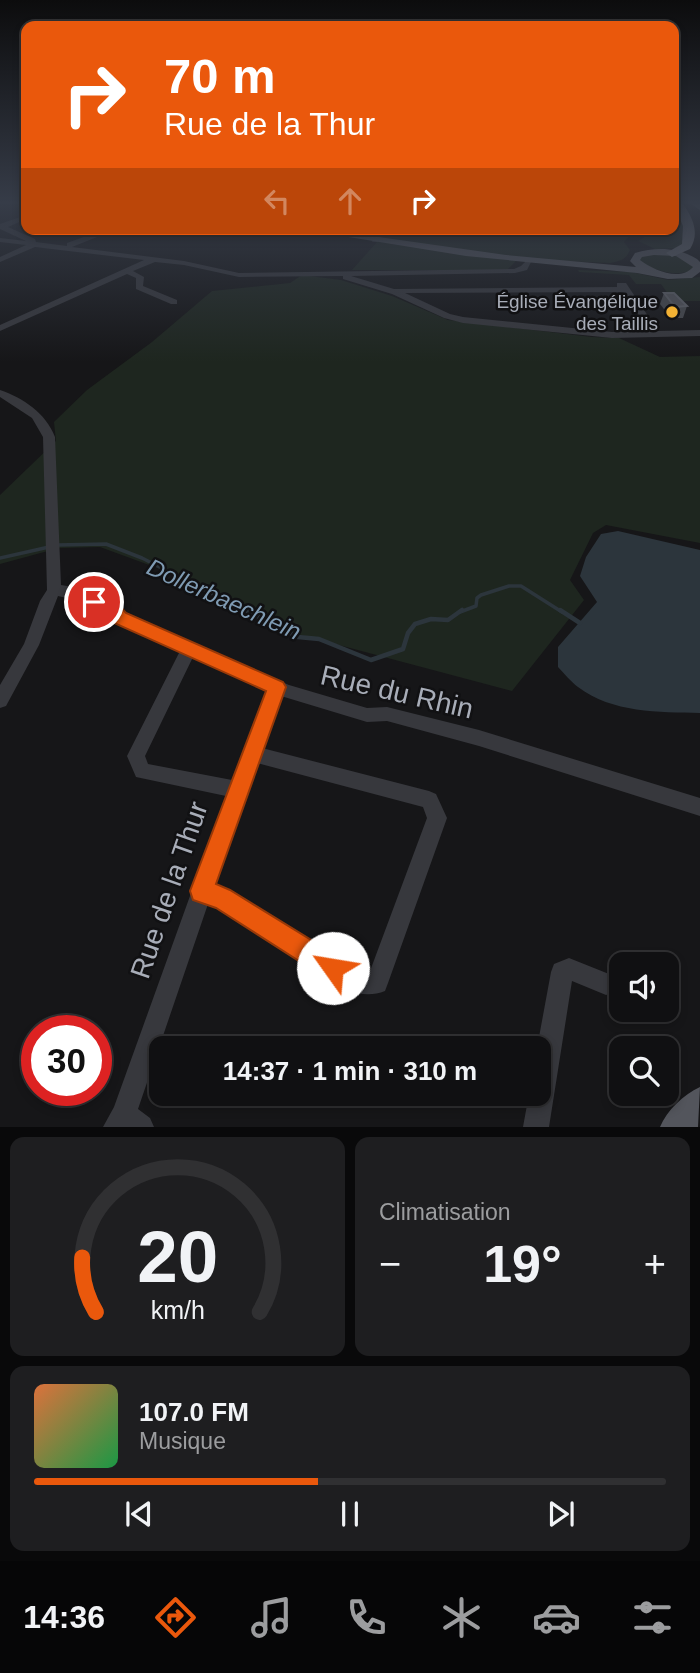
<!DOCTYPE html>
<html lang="fr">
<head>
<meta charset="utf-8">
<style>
	body { margin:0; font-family:Helvetica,sans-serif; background:#1e1e20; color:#f1f3f6; height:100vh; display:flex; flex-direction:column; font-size:26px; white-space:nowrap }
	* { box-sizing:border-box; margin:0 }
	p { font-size:23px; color:#9c9d9f }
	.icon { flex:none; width:38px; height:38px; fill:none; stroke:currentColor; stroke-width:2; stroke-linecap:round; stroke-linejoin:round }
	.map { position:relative; height:1127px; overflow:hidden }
	.details { display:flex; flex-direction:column; gap:10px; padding:10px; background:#09090a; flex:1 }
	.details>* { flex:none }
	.hud { position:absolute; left:21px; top:21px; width:658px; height:214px; border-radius:14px; box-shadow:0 4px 10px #0003,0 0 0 2px #303032; background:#ea580c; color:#fff; overflow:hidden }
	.controls { position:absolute; left:609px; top:952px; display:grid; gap:14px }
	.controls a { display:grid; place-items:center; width:70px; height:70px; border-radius:14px; background:#101012; box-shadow:0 4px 10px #0003,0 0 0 2px #303032; font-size:35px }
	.speed { position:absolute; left:21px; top:1015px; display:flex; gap:14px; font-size:35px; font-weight:700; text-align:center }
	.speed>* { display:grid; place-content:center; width:91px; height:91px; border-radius:50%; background:#101012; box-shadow:0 4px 10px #0003,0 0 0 2px #303032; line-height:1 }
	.speed .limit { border:10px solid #d22; background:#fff; color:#111 }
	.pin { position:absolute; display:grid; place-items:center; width:60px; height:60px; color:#fff; margin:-30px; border:4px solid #fff; border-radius:50%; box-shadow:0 2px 7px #0007 }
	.me { position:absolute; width:77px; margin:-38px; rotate:302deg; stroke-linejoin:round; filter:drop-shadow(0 0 5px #0008) }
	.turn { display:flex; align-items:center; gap:24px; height:147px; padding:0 28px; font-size:32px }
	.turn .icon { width:91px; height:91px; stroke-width:2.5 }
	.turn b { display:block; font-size:49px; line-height:60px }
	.lanes { display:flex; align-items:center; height:66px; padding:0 28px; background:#0003; justify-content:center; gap:35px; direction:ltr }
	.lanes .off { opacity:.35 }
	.big { font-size:52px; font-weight:700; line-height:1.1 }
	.details .card { flex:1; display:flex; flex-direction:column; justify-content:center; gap:10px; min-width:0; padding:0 24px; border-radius:14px; background:#1e1e20 }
	.details .dial { align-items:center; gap:0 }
	.dial svg { height:182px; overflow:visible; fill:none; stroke:#303032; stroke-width:7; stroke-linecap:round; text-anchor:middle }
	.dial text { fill:#f1f3f6; stroke:none }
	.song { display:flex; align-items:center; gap:21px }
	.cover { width:84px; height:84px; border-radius:10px; background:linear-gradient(135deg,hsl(20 70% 55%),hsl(140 70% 35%)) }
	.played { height:7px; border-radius:4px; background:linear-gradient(90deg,#ea580c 45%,#303032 45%) }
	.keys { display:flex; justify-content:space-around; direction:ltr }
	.heat { display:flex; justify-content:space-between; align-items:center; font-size:38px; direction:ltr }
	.details .tiles { flex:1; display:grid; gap:10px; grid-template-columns:1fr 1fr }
	.card:last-child { grid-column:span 2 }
	.trip { position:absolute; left:149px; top:1036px; width:402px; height:70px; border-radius:14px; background:#101012; box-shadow:0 4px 10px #0003,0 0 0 2px #303032; font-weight:700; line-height:70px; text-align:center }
	.dock { display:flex; height:112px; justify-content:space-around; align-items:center; background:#060607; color:#9c9d9f }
	.dock .icon { width:49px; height:49px }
	.dock .selected { color:#ea580c }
	.dock b { font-size:32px; color:#f1f3f6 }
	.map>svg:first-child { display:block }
</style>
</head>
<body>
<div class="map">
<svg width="700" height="1127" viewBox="0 0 700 1127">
	<rect width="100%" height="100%" fill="#161618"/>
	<path fill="#1e261f" d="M 674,206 L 688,226 L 686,238 L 680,248 L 655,249 L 638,241 L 658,229 L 674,229 Z
		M 396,229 L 629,229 L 631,234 L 624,242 L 630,250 C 626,260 620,261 610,263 L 518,259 L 507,270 L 352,270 L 385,233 L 394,233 Z
		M 646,254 L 671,254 L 690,261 L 695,269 C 675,278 661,271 641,264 L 639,259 Z
		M 578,270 L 631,272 L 668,280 L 700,277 L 700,301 L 673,301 L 661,284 L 636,284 L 629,275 L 579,272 Z
		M 302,275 L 341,280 L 392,296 L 448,320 L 592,337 L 619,338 L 660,357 L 700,356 L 700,543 L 606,525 L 593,533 L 570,580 L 584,600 L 512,691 L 275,628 L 193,581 L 100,547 L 59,548 L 0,564 L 0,495 L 56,441 L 54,422 L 87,390 L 152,342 L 212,291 L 290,283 Z"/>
	<path fill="#2c353c" d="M 618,531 L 700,550 L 700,713 C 659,712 612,713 578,687 C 571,682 564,673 558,667 L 558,647 L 597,602 L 580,576 L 586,557 L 601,534 Z"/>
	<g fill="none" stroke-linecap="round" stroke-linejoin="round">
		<path stroke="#2c353c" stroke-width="3.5" d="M 57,545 L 106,544 L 142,558 L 248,612
			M 0,558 L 49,547
			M 460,612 L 476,606 L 477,598 L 481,595 L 509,586 L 521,586 L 562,612"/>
		<path stroke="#2c353c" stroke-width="4.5" d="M 245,610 L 298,637 L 319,639 L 371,660 L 403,649 L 408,633 L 415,624 L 431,619 L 448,620 L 462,610
			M 560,610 L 580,623"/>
		<path fill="#37383d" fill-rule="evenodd" d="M 26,215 L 26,219 L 8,227 L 35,239 L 36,242 L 67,246 L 67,243 L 106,229 L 117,229 L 72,247 L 184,261 L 239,273 L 514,269 L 521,266 L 527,260 L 531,262 L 527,270 L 515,273 L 351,276 L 394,289 L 617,287 L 617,283 L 626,283 L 658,331 L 700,330 L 700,336 L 612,338 L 463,323 L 444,318 L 392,294 L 343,279 L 343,276 L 239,277 L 184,265 L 155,262 L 133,271 L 144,277 L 143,286 L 177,300 L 177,304 L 171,304 L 136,289 L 136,278 L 127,274 L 0,331 L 0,325 L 144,260 L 35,247 L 0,262 L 0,257 L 26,245 L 0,242 L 0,238 L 26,241 L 0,229 L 0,224 ZM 623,292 L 649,331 L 612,332 L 463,317 L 450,314 L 405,293 Z
			M 342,229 L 351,229 L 341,237 L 335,237 L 335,233 Z
			M 378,229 L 385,229 L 378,242 L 372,242 Z
			M 0,390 C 23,398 46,413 55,437 L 61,585 C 85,588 108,597 125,614 L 289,685 L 367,708 L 387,707 L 479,730 L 700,798 L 700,816 L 479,746 L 387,721 L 367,722 L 281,696 L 262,748 L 429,791 L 436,794 L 447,818 L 388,983 L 385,991 C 373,996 359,995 347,990 L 217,907 L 208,904 L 138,1109 L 150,1118 L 154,1127 L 103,1127 L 114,1107 L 226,796 L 136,777 L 127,756 L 180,651 L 115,622 L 101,611 L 84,602 L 58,596 L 39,645 L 6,706 L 0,708 L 0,685 L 24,644 L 40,601 L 47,590 L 43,437 L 32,418 L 0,397 ZM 193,657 L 267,690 L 232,780 L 148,764 L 145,756 ZM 257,763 L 423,807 L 427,818 L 370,971 L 358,971 L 229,891 L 215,885 Z
			M 569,958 L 614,976 L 617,984 L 614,992 L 606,995 L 572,981 L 549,1127 L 523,1127 L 529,1094 L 539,1094 L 537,1048 L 551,972 L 554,964 Z"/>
		<path fill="#53555c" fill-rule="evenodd" d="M 299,229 L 322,229 L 506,255 L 636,267 L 630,261 L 635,253 C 656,247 677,247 697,259 L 700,262 L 700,272 L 692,278 L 668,279 L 637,273 L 466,256 ZM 654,255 L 676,256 L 693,267 C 680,282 653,270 640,260 L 642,257 Z
			M 700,1087 L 698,1127 L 660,1127 C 667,1110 683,1095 700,1087 Z"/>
		<path fill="#63666e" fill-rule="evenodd" d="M 674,204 L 683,204 C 693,218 700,233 690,249 L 672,257 L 666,253 L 682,244 L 683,226 Z
			M 691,204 L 700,204 L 700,210 Z"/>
	</g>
	<path fill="#47494d" d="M 664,293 L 687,306 L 683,318 L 671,318 L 660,304 Z"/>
	<path fill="#525359" stroke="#5f6168" stroke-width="2" d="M 664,293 L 674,293 L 687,306 L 675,307 Z"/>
	<linearGradient id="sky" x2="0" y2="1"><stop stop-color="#0c0c0d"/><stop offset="0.56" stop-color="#363c48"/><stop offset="1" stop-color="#363c48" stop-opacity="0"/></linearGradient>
	<rect width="700" height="362" fill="url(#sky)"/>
	<path fill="#ea580c" stroke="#983908" stroke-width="2" d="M 94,595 L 119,605 L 126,613 L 283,682 L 286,687 L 216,884 L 230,890 L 342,959 L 346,968 L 342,977 L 333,981 L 324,977 L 216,908 L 193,900 L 190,891 L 266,691 L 114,623 C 106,614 91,611 86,602 L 89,597 Z"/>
	<circle fill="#f2b134" stroke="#111113" stroke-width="2.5" cx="672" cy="312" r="7"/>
	<g text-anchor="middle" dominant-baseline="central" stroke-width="5" stroke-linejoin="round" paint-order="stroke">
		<g font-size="19" fill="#a8adb8" stroke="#111113" text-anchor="end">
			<text x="658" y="301">Église Évangélique<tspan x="658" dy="22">des Taillis</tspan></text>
		</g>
		<g font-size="24" font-style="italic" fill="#7f9bb3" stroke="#111113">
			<text transform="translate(224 599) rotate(24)">Dollerbaechlein</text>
		</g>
		<g font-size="28" fill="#a8adb8" stroke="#111113">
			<text transform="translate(397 692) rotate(13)">Rue du Rhin</text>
			<text transform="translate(169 890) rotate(-71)">Rue de la Thur</text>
		</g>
	</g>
</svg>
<div class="controls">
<a><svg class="icon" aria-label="sound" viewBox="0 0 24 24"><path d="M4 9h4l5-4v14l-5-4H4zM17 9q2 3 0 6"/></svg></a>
<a><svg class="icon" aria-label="search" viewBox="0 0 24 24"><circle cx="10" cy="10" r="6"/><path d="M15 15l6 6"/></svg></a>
</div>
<div class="speed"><div class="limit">30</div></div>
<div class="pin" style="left:94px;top:602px;background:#d93025"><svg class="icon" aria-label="arrive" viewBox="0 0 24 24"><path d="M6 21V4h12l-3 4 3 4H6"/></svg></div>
<svg class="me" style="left:333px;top:968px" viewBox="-20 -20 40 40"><circle r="19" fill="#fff"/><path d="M0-13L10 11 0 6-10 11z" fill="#ea580c"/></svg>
<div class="trip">14:37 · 1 min · 310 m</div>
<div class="hud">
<div class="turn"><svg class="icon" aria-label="right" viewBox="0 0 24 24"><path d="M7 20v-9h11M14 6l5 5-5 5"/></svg><div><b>70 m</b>Rue de la Thur</div></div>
<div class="lanes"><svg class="icon off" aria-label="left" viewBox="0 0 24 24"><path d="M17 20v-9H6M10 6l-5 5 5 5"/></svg><svg class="icon off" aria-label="ahead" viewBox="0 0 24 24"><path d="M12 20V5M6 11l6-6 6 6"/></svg><svg class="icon" aria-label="right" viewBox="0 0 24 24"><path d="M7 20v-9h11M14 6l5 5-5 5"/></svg></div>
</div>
</div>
<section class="details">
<div class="tiles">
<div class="card dial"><svg viewBox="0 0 100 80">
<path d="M14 69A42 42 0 1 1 86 69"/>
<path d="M14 69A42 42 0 0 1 8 45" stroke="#ea580c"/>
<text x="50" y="56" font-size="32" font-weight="700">20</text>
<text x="50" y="72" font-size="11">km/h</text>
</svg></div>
<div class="card"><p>Climatisation</p>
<div class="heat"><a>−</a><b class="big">19°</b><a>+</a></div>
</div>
<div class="card">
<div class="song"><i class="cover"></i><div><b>107.0 FM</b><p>Musique</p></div></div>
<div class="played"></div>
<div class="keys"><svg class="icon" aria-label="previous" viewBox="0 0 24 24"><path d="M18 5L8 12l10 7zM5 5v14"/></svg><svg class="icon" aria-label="pause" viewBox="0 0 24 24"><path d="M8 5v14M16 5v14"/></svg><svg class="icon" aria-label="next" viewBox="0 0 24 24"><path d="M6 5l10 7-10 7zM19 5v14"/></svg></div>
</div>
</div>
</section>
<nav class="dock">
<b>14:36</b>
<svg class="icon selected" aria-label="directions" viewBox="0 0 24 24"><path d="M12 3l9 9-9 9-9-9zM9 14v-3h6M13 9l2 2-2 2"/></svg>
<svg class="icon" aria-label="music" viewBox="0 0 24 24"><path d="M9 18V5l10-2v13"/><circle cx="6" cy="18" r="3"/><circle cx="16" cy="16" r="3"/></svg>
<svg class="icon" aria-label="phone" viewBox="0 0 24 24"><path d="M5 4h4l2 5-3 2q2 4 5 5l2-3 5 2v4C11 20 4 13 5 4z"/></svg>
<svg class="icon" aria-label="climate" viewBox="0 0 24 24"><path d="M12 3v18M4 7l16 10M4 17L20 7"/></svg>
<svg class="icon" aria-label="car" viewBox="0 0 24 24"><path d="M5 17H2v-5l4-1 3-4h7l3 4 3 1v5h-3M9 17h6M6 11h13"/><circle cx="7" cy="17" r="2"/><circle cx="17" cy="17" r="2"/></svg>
<svg class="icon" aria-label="filters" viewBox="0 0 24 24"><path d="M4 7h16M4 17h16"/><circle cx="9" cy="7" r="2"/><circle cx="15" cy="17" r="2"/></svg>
</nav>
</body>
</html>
